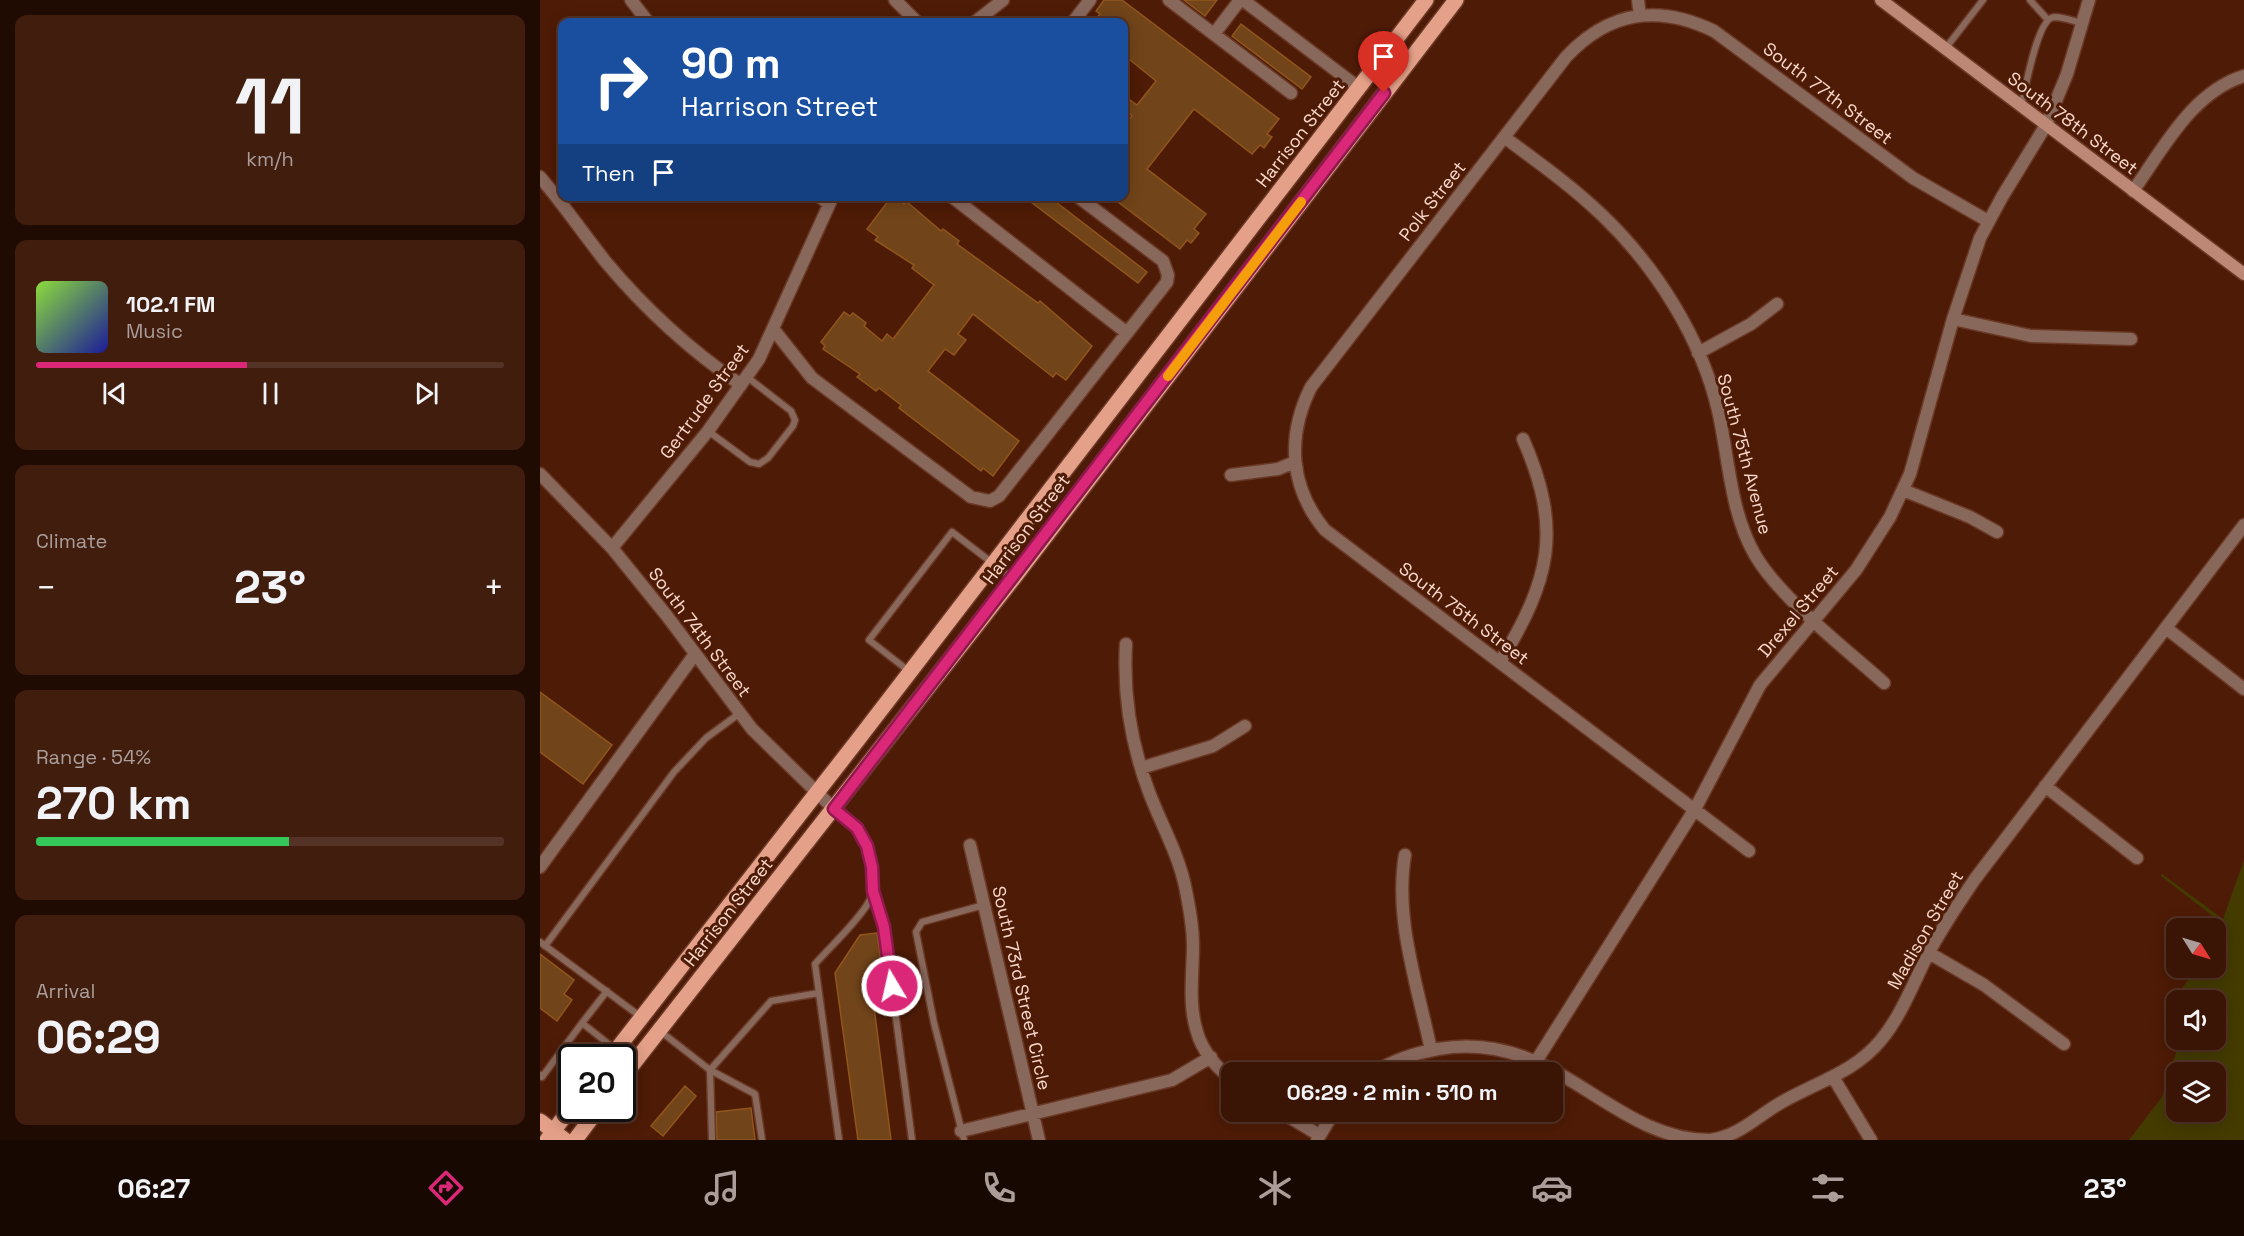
<!DOCTYPE html>
<html lang="en">
<head>
<meta charset="utf-8">
<style>
	body { margin:0; font-family:"Space Grotesk",sans-serif; background:#411d0e; color:#f1f3f6; height:100vh; display:flex; flex-direction:column; font-size:22px; white-space:nowrap }
	* { box-sizing:border-box; margin:0 }
	p { font-size:20px; color:#ab9e9a }
	.icon { flex:none; width:33px; height:33px; fill:none; stroke:currentColor; stroke-width:2; stroke-linecap:round; stroke-linejoin:round }
	.map { position:relative; flex:1; overflow:hidden }
	.sheet { display:flex; flex-direction:column; gap:15px; padding:15px; background:#200b02; width:540px }
	.sheet>* { flex:none }
	.guide { position:absolute; left:18px; top:18px; width:570px; height:183px; border-radius:12px; box-shadow:0 3px 15px #0003,0 0 0 2px #543326; background:#1a4fa0; color:#fff; overflow:hidden }
	.needle { width:39px; rotate:127deg }
	.tools { position:absolute; left:1626px; top:918px; display:grid; gap:12px }
	.tools a { display:grid; place-items:center; width:60px; height:60px; border-radius:12px; background:#3a1404; box-shadow:0 3px 15px #0003,0 0 0 2px #543326; font-size:30px }
	.speed { position:absolute; left:18px; top:1044px; display:flex; gap:12px; font-size:30px; font-weight:700; text-align:center }
	.speed>* { display:grid; place-content:center; width:78px; height:78px; border-radius:50%; background:#3a1404; box-shadow:0 3px 15px #0003,0 0 0 2px #543326; line-height:1 }
	.speed .limit { border:3px solid #111; border-radius:9px; background:#fff; color:#111 }
	.pin { position:absolute; display:grid; place-items:center; width:51px; height:51px; color:#fff; margin:-62px -26px; border-radius:50% 50% 50% 0; rotate:-45deg; box-shadow:0 0 6px #0007 }
	.pin .icon { rotate:45deg }
	.me { position:absolute; width:66px; margin:-33px; rotate:351deg; stroke-linejoin:round; filter:drop-shadow(0 0 4px #0008) }
	.turn { display:flex; align-items:center; gap:21px; height:126px; padding:0 24px; font-size:27px }
	.turn .icon { width:78px; height:78px; stroke-width:2.5 }
	.turn b { display:block; font-size:42px; line-height:51px }
	.then { display:flex; align-items:center; height:57px; padding:0 24px; background:#0003; gap:12px; font-size:22px }
	.big { font-size:45px; font-weight:700; line-height:1.1 }
	.sheet .card { flex:1; display:flex; flex-direction:column; justify-content:center; gap:9px; min-width:0; padding:0 21px; border-radius:12px; background:#411d0e }
	.sheet .dial { align-items:center; gap:0 }
	.dial b { font-size:78px; line-height:1 }
	.song { display:flex; align-items:center; gap:18px }
	.cover { width:72px; height:72px; border-radius:9px; background:linear-gradient(135deg,hsl(90 70% 55%),hsl(240 70% 35%)) }
	.played { height:6px; border-radius:3px; background:linear-gradient(90deg,#db2777 45%,#543326 45%) }
	.keys { display:flex; justify-content:space-around; direction:ltr }
	.heat { display:flex; justify-content:space-between; align-items:center; font-size:33px; direction:ltr }
	.charge { height:9px; border-radius:4px; background:linear-gradient(90deg,#34c759 54%,#543326 0) }
	.trip { position:absolute; left:681px; top:1062px; width:342px; height:60px; border-radius:12px; background:#3a1404; box-shadow:0 3px 15px #0003,0 0 0 2px #543326; font-weight:700; line-height:60px; text-align:center }
	.menu { display:flex; height:96px; justify-content:space-around; align-items:center; background:#170802; color:#ab9e9a }
	.menu .icon { width:42px; height:42px }
	.menu .active { color:#db2777 }
	.menu b { font-size:27px; color:#f1f3f6 }
	main { display:flex; flex:1; min-height:0 }
	.map>svg:first-child { display:block }
</style>
</head>
<body>
<main>
<section class="sheet">
<div class="card dial"><b>11</b><p>km/h</p></div>
<div class="card">
<div class="song"><i class="cover"></i><div><b>102.1 FM</b><p>Music</p></div></div>
<div class="played"></div>
<div class="keys"><svg class="icon" aria-label="previous" viewBox="0 0 24 24"><path d="M18 5L8 12l10 7zM5 5v14"/></svg><svg class="icon" aria-label="pause" viewBox="0 0 24 24"><path d="M8 5v14M16 5v14"/></svg><svg class="icon" aria-label="next" viewBox="0 0 24 24"><path d="M6 5l10 7-10 7zM19 5v14"/></svg></div>
</div>
<div class="card"><p>Climate</p>
<div class="heat"><a>−</a><b class="big">23°</b><a>+</a></div>
</div>
<div class="card"><p>Range · 54%</p><b class="big">270 km</b><div class="charge"></div></div>
<div class="card"><p>Arrival</p><b class="big">06:29</b></div>
</section>
<div class="map">
<svg width="1704" height="1140" viewBox="0 0 1704 1140">
	<rect width="100%" height="100%" fill="#4e1b06"/>
	<path fill="#443b00" fill-rule="evenodd" d="M 1704,860 L 1704,1140 L 1589,1140 L 1622,1097 L 1640,1040 L 1676,1040 L 1676,1000 L 1638,1000 L 1637,996 L 1656,968 L 1676,968 L 1676,936 L 1683,924 L 1621,876 L 1622,874 L 1683,919 ZM 1636,1072 L 1676,1072 L 1676,1112 L 1636,1112 Z"/>
	<path fill="#714419" stroke="#91561c" stroke-width="1.5" d="M 564,0 L 582,0 L 739,119 L 727,134 L 732,137 L 724,148 L 720,145 L 712,154 L 654,109 L 607,169 L 666,214 L 654,229 L 659,233 L 651,243 L 647,240 L 640,249 L 570,196 L 584,196 L 584,126 L 592,116 L 584,108 L 590,100 L 597,105 L 616,81 L 584,55 L 584,22 L 553,22 L 560,14 L 556,11 Z
		M 644,0 L 677,0 L 665,16 Z
		M 701,24 L 771,77 L 762,89 L 692,36 Z
		M 352,196 L 364,204 L 366,201 L 401,231 L 403,229 L 419,241 L 417,244 L 498,303 L 500,301 L 552,346 L 526,380 L 516,373 L 513,377 L 433,314 L 418,334 L 426,340 L 414,355 L 405,349 L 388,371 L 479,441 L 453,476 L 443,468 L 441,471 L 423,457 L 359,408 L 361,405 L 339,388 L 336,391 L 317,377 L 320,374 L 283,349 L 285,346 L 281,342 L 304,312 L 310,316 L 313,313 L 326,323 L 324,326 L 342,341 L 347,334 L 353,339 L 394,285 L 372,268 L 374,265 L 335,240 L 338,237 L 327,229 Z
		M 483,196 L 508,196 L 607,272 L 598,283 Z
		M 0,692 L 72,745 L 43,784 L 0,752 Z
		M 337,933 L 346,998 L 333,999 L 351,1140 L 318,1140 L 295,973 L 320,935 Z
		M 0,954 L 34,980 L 24,994 L 32,1000 L 17,1021 L 0,1008 Z
		M 145,1086 L 156,1096 L 123,1136 L 111,1126 Z
		M 211,1108 L 215,1140 L 177,1140 L 176,1112 Z"/>
	<g fill="none" stroke-linecap="round" stroke-linejoin="round">
		<defs>
			<path id="lane" d="M 1490,0 L 1508,20
				M 1405,49 L 1443,0
				M 1481,107 C 1485,91 1497,18 1514,17 C 1522,17 1534,21 1542,23
				M 168,431 L 210,462 L 219,464 L 228,458 L 253,426 L 255,420 L 251,411 L 207,377
				M 370,672 L 329,640 L 412,532 L 472,578
				M 295,809 C 302,816 313,822 319,830 C 332,849 340,885 327,905 C 313,926 292,945 275,964 L 299,1140
				M 333,892 L 344,927 L 372,1140
				M 0,942 L 101,1017
				M 5,946 L 134,772 L 166,738 L 200,713
				M 42,1023 L 67,991
				M 120,1031 L 170,1070 L 172,1140
				M 0,1075 L 2,1077 L 42,1023 L 75,1049
				M 222,1140 L 215,1094 L 170,1070 L 231,1001 L 279,993
				M 424,1140 L 394,1023 L 376,932 L 382,922 L 444,905"/>
			<path id="street" d="M 91,0 L 108,22
				M 355,0 L 377,22
				M 629,0 L 751,93
				M 703,0 L 819,88
				M 1098,0 L 1100,16
				M 435,22 L 463,0
				M 533,22 L 550,0
				M 674,34 L 700,0
				M 964,137 C 998,162 1033,187 1063,216 C 1116,267 1161,338 1178,410 C 1189,458 1190,512 1215,555 C 1240,598 1306,649 1344,683
				M 0,177 C 23,204 43,233 65,261 C 105,309 150,350 201,385
				M 1593,191 C 1623,149 1652,92 1704,76
				M 279,196 L 289,204
				M 411,196 L 587,333
				M 1413,319 L 1491,336 L 1591,339
				M 234,330 L 272,378 L 431,497 L 450,501 L 459,496 L 627,282 L 628,275 L 623,261 L 537,196
				M 1158,353 L 1211,324 L 1237,304
				M 0,474 L 72,548 L 127,616 L 212,729 L 294,809
				M 691,475 L 738,469 L 755,462
				M 1363,490 L 1430,517 L 1457,532
				M 72,548 L 168,431 L 219,359 L 293,196
				M 1626,628 L 1704,689
				M 586,644 C 583,695 591,744 609,792 C 621,824 638,853 645,886 C 649,905 653,926 653,945 C 653,974 648,1004 657,1032 C 662,1050 676,1068 692,1079
				M 960,662 C 1010,580 1023,530 983,439
				M 601,768 L 673,746 L 705,726
				M 1505,786 L 1597,858
				M 430,845 L 499,1140
				M 1209,851 L 785,530 C 750,488 746,437 771,387 L 1026,57 C 1069,11 1118,4 1174,31 L 1373,178 L 1448,221
				M 865,855 C 854,919 878,987 891,1050
				M 0,867 L 155,654
				M 1389,953 L 1444,985 L 1524,1044
				M 995,1063 L 1155,809 L 1220,685 L 1316,570 L 1350,517 L 1370,474 L 1413,319 L 1440,238 L 1462,197 L 1506,125 L 1527,74 L 1549,0
				M 835,1072 C 854,1060 875,1053 898,1049 C 1016,1028 1070,1140 1170,1140 C 1200,1136 1217,1116 1242,1102 C 1277,1082 1315,1072 1341,1040 C 1361,1016 1373,984 1387,956 C 1401,929 1418,904 1435,879 L 1704,525
				M 1293,1077 L 1331,1140
				M 741,1112 L 779,1135
				M 421,1131 L 632,1080 L 671,1057
				M 777,1140 L 794,1112"/>
			<path id="secondary" d="M 1341,0 L 1704,274"/>
			<path id="primary" d="M 70,1058 L 317,741 L 886,0
				M 82,1078 L 473,579 L 916,0
				M 0,1121 L 25,1140
				M 7,1140 L 32,1106
				M 35,1140 L 59,1108"/>
		</defs>
		<use href="#lane" stroke="#6a3926" stroke-width="9"/>
		<use href="#street" stroke="#6a3926" stroke-width="15"/>
		<use href="#secondary" stroke="#6a3926" stroke-width="15"/>
		<use href="#primary" stroke="#6a3926" stroke-width="18"/>
		<use href="#lane" stroke="#89685c" stroke-width="6"/>
		<use href="#street" stroke="#89685c" stroke-width="12"/>
		<use href="#secondary" stroke="#bd8875" stroke-width="12"/>
		<use href="#primary" stroke="#e4a088" stroke-width="15"/>
	</g>
	<g fill="none" stroke-linecap="round" stroke-linejoin="round">
		<defs>
			<path id="route" d="M 352,986 L 344,927 L 333,891 L 332,867 L 327,846 L 317,828 L 294,809 L 844,93"/>
		</defs>
		<use href="#route" stroke="#8e194d" stroke-width="15"/>
		<use href="#route" stroke="#db2777" stroke-width="10"/>
		<path stroke="#f59e0b" stroke-width="10" d="M 628,376 L 761,202"/>
	</g>
	<g text-anchor="middle" dominant-baseline="central" stroke-width="6" stroke-linejoin="round" paint-order="stroke">
		<g font-size="18" fill="#fad8cc" stroke="#4e1b06">
			<text transform="translate(1288 93) rotate(37)">South 77th Street</text>
			<text transform="translate(1533 123) rotate(37)">South 78th Street</text>
			<text transform="translate(760 133) rotate(-52)">Harrison Street</text>
			<text transform="translate(892 201) rotate(-52)">Polk Street</text>
			<text transform="translate(164 401) rotate(-54)">Gertrude Street</text>
			<text transform="translate(1205 454) rotate(75)">South 75th Avenue</text>
			<text transform="translate(486 529) rotate(-53)">Harrison Street</text>
			<text transform="translate(1258 611) rotate(-50)">Drexel Street</text>
			<text transform="translate(924 613) rotate(37)">South 75th Street</text>
			<text transform="translate(160 632) rotate(53)">South 74th Street</text>
			<text transform="translate(188 912) rotate(-52)">Harrison Street</text>
			<text transform="translate(1385 930) rotate(-60)">Madison Street</text>
			<text transform="translate(482 988) rotate(77)">South 73rd Street Circle</text>
		</g>
	</g>
</svg>
<div class="tools">
<a><svg class="needle" viewBox="-14 -14 28 28"><path d="M0-13l5 13h-10z" fill="#e53935"/><path d="M0 13l5-13h-10z" fill="#ab9e9a"/></svg></a>
<a><svg class="icon" aria-label="sound" viewBox="0 0 24 24"><path d="M4 9h4l5-4v14l-5-4H4zM17 9q2 3 0 6"/></svg></a>
<a><svg class="icon" aria-label="layers" viewBox="0 0 24 24"><path d="M12 4l9 5-9 5-9-5zM3 14l9 5 9-5"/></svg></a>
</div>
<div class="speed"><div class="limit">20</div></div>
<div class="pin" style="left:844px;top:93px;background:#d93025"><svg class="icon" aria-label="arrive" viewBox="0 0 24 24"><path d="M6 21V4h12l-3 4 3 4H6"/></svg></div>
<svg class="me" style="left:352px;top:986px" viewBox="-20 -20 40 40"><circle r="17" fill="#db2777" stroke="#fff" stroke-width="3"/><path d="M0-11L8 9 0 5-8 9z" fill="#fff"/></svg>
<div class="trip">06:29 · 2 min · 510 m</div>
<div class="guide">
<div class="turn"><svg class="icon" aria-label="right" viewBox="0 0 24 24"><path d="M7 20v-9h11M14 6l5 5-5 5"/></svg><div><b>90 m</b>Harrison Street</div></div>
<div class="then">Then<svg class="icon" aria-label="arrive" viewBox="0 0 24 24"><path d="M6 21V4h12l-3 4 3 4H6"/></svg></div>
</div>
</div>
</main>
<nav class="menu">
<b>06:27</b>
<svg class="icon active" aria-label="directions" viewBox="0 0 24 24"><path d="M12 3l9 9-9 9-9-9zM9 14v-3h6M13 9l2 2-2 2"/></svg>
<svg class="icon" aria-label="music" viewBox="0 0 24 24"><path d="M9 18V5l10-2v13"/><circle cx="6" cy="18" r="3"/><circle cx="16" cy="16" r="3"/></svg>
<svg class="icon" aria-label="phone" viewBox="0 0 24 24"><path d="M5 4h4l2 5-3 2q2 4 5 5l2-3 5 2v4C11 20 4 13 5 4z"/></svg>
<svg class="icon" aria-label="climate" viewBox="0 0 24 24"><path d="M12 3v18M4 7l16 10M4 17L20 7"/></svg>
<svg class="icon" aria-label="car" viewBox="0 0 24 24"><path d="M5 17H2v-5l4-1 3-4h7l3 4 3 1v5h-3M9 17h6M6 11h13"/><circle cx="7" cy="17" r="2"/><circle cx="17" cy="17" r="2"/></svg>
<svg class="icon" aria-label="filters" viewBox="0 0 24 24"><path d="M4 7h16M4 17h16"/><circle cx="9" cy="7" r="2"/><circle cx="15" cy="17" r="2"/></svg>
<b>23°</b>
</nav>
</body>
</html>
